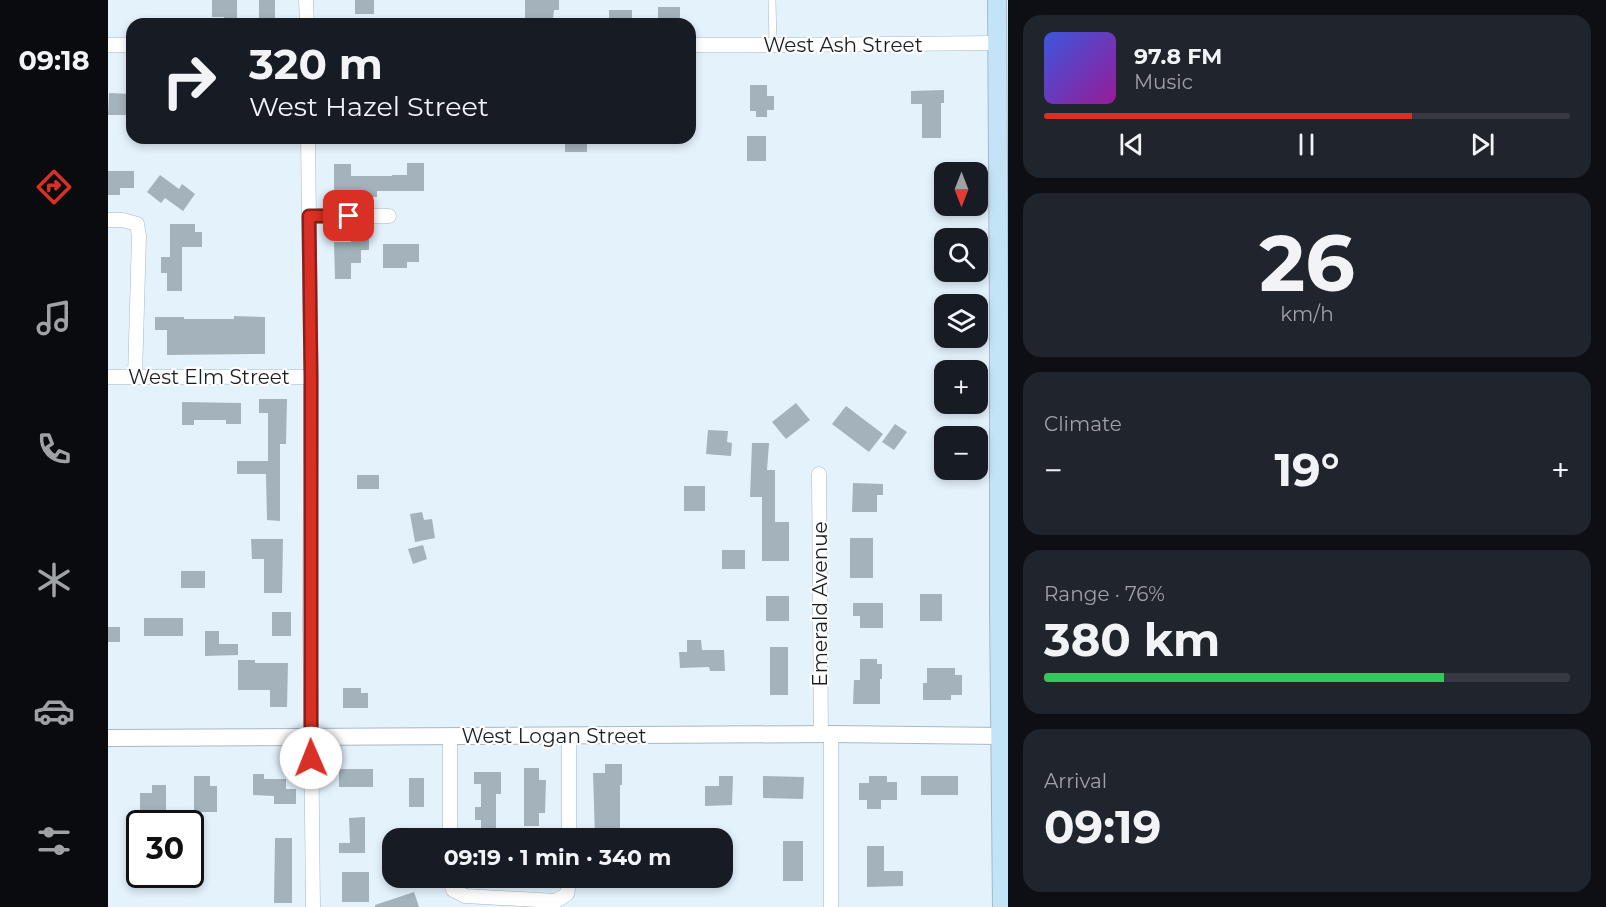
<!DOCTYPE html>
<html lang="en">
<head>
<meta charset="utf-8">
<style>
	body { margin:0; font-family:Montserrat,sans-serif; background:#20242c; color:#f1f3f6; height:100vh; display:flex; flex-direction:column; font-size:22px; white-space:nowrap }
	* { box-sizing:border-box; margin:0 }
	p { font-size:20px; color:#9ea1a6 }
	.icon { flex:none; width:33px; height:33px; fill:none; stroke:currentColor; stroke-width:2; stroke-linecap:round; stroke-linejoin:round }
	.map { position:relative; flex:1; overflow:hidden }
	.panel { display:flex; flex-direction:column; gap:15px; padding:15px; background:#0d0f14; width:598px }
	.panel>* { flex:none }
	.guide { position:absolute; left:18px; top:18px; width:570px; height:126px; border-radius:18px; box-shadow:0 3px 9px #0003; background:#171b24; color:#f1f3f6; overflow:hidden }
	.needle { width:39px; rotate:180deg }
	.fabs { position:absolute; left:826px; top:162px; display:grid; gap:12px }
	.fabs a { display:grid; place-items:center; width:54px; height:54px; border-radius:12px; background:#171b24; box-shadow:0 3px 9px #0003; font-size:30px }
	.speed { position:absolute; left:18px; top:810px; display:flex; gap:12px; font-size:30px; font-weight:700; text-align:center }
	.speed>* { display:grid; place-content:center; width:78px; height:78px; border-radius:50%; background:#171b24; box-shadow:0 3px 9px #0003; line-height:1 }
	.speed .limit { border:3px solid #111; border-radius:9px; background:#fff; color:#111 }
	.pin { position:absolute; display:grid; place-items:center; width:51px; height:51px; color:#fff; margin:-26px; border-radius:12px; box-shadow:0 3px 9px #0006 }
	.me { position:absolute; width:66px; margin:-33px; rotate:359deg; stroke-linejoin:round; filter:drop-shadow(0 0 4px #0008) }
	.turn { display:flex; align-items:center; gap:21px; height:126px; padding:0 24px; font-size:27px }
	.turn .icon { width:78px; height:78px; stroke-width:2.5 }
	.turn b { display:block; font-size:42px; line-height:51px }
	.big { font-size:45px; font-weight:700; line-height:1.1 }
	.panel .tile { flex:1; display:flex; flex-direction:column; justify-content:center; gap:9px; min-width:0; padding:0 21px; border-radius:18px; background:#20242c }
	.panel .dial { align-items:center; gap:0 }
	.dial b { font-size:78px; line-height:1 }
	.song { display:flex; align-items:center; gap:18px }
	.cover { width:72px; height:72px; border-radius:9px; background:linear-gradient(135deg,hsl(230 70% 55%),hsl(300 70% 35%)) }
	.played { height:6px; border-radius:3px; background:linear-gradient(90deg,#d93025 70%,#363941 70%) }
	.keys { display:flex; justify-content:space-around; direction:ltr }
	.heat { display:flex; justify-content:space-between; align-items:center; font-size:33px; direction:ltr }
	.charge { height:9px; border-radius:4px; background:linear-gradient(90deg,#34c759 76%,#363941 0) }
	.trip { position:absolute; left:274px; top:828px; width:351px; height:60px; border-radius:18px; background:#171b24; box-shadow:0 3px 9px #0003; font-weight:700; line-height:60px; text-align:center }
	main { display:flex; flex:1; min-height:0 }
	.menu { display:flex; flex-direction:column; width:108px; justify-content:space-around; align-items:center; background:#090b0e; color:#9ea1a6 }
	.menu .icon { width:42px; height:42px }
	.menu .active { color:#d93025 }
	.menu b { font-size:27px; color:#f1f3f6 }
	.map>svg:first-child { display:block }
</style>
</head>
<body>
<main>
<nav class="menu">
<b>09:18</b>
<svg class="icon active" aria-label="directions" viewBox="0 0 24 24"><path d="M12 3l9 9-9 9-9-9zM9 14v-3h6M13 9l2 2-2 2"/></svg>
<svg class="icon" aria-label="music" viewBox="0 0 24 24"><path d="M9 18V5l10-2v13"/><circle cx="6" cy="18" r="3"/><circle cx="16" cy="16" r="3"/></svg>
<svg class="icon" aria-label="phone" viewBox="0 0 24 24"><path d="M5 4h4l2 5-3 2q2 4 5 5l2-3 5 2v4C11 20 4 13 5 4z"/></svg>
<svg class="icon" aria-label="climate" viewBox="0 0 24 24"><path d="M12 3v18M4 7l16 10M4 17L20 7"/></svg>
<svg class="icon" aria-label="car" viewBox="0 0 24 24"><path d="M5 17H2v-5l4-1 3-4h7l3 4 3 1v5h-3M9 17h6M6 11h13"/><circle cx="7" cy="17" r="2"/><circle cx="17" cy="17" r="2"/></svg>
<svg class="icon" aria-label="filters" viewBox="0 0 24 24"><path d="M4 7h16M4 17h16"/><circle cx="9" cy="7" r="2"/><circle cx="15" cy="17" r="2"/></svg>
</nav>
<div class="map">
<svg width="900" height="907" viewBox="0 0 900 907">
	<rect width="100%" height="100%" fill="#e4f2fc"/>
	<path fill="#a4b2bb" d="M 104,0 L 129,0 L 129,24 L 116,24 L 116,17 L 104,17 Z
		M 151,0 L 167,0 L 167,18 L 151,18 Z
		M 247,0 L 266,0 L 266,14 L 247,14 Z
		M 417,0 L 451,0 L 451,10 L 446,10 L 445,19 L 417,19 Z
		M 550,7 L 572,7 L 572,24 L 550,24 Z
		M 501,10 L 524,10 L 524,23 L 501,23 Z
		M 642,85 L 659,85 L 659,96 L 666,96 L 666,110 L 659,110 L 659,117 L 648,117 L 648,111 L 642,111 Z
		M 836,90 L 836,103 L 833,103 L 833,138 L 814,138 L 814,104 L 803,104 L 803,91 Z
		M 1,93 L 24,94 L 24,115 L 0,115 Z
		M 639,136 L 658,136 L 658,161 L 639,161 Z
		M 468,138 L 479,138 L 479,152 L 457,152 L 457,140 L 468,140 Z
		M 299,163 L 316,163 L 316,191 L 269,191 L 269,197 L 247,197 L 247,193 L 226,193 L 226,164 L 243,164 L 243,176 L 284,176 L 284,175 L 299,175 Z
		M 0,171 L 26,171 L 26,188 L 12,188 L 12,195 L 0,195 Z
		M 52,175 L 71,189 L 74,184 L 87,194 L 75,211 L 57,198 L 53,203 L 39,192 Z
		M 62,224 L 87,224 L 87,232 L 94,232 L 94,247 L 74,247 L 74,291 L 59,291 L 59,273 L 53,273 L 53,257 L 62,257 Z
		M 243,237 L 261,237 L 261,250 L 253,250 L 253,263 L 243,263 L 243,279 L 227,279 L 226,242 L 243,242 Z
		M 275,244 L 311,244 L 311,262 L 299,262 L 299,268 L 275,268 Z
		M 126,316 L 157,317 L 157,354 L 59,355 L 59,330 L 47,330 L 47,317 L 76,317 L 76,319 L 126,319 Z
		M 151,399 L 179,399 L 178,444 L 172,444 L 172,521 L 159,520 L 158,474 L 129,474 L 129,461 L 160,461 L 160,413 L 151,413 Z
		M 74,402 L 133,403 L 133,424 L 118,424 L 118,420 L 86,420 L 86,425 L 74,425 Z
		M 688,403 L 702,420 L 678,439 L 664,422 Z
		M 738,406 L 775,434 L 761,452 L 724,424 Z
		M 787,424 L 799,432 L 786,450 L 774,442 Z
		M 600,430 L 620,431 L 619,442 L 624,443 L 623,456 L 598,454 Z
		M 644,443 L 661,443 L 659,470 L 667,470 L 667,522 L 681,522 L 681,561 L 654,561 L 654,497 L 642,497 Z
		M 249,475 L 271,475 L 271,489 L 249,489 Z
		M 745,483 L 775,484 L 775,495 L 769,495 L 769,512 L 744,512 Z
		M 576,486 L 597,486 L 597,511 L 576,511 Z
		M 314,512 L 316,520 L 324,519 L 327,538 L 307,542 L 302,514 Z
		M 742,538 L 765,538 L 765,578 L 742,578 Z
		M 143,539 L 175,539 L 174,593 L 156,593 L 156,559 L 144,559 Z
		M 315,545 L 319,559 L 305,564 L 300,549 Z
		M 614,550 L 637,550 L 637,569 L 614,569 Z
		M 73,571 L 97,571 L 97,588 L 73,588 Z
		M 812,594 L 834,594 L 834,621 L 812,621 Z
		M 658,596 L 681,596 L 681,621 L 658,621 Z
		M 745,603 L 775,603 L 775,628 L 752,628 L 752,616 L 745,616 Z
		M 164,612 L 183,612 L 183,636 L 164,636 Z
		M 36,618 L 75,618 L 75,636 L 36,636 Z
		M 0,627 L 12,627 L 12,642 L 0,642 Z
		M 97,631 L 111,631 L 111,644 L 130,644 L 130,655 L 97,656 Z
		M 579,640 L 593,640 L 594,650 L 616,650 L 617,671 L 602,671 L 601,667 L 572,668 L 571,652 L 579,652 Z
		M 662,647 L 680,647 L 680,695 L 662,695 Z
		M 752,659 L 769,659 L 769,664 L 774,664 L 774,679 L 772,679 L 772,704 L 745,704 L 746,680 L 752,680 Z
		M 130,660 L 147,660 L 147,663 L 180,663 L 179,707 L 162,707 L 162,690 L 130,690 Z
		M 819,668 L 847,668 L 847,675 L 854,675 L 854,695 L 843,695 L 843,700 L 815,700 L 815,683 L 819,683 Z
		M 235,688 L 253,688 L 253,693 L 260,693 L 260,708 L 235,708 Z
		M 497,764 L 514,764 L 514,785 L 512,785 L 512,838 L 487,838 L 485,773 L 497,773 Z
		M 416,768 L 431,768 L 431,780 L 438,780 L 437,813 L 431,813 L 431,826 L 416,826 Z
		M 231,769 L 265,769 L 265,787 L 231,787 Z
		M 366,772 L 393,772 L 393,794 L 388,794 L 388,832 L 373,832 L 373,820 L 367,820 L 367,807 L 373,807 L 373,784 L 366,784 Z
		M 145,774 L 156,774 L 156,779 L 178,779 L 178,789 L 188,789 L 188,804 L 166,804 L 166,796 L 145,795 Z
		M 86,776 L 102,776 L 102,786 L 109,786 L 109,812 L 86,812 Z
		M 611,776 L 625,776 L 624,805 L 597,806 L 597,786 L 611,786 Z
		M 655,776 L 696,777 L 695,799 L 655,798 Z
		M 761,776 L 779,776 L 779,782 L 789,782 L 789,800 L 773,800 L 773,809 L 759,809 L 759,800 L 751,800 L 751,783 L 761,783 Z
		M 813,776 L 850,776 L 850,795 L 813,795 Z
		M 301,778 L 316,778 L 316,807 L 301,807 Z
		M 44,785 L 58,785 L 58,817 L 44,817 L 44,810 L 32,810 L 32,793 L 44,793 Z
		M 257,817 L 257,853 L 231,853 L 231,843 L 242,843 L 241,818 Z
		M 167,838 L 184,838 L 184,903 L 166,903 Z
		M 675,841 L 695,841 L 695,881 L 675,881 Z
		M 759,846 L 776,846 L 776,871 L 795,871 L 795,886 L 759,887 Z
		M 234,872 L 261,872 L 261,902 L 234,902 Z
		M 306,892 L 311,907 L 267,907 L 267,905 Z"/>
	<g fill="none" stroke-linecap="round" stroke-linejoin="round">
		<defs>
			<path id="service" d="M 664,0 L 665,45"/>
			<path id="minor" d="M 198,0 L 199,24
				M 0,45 L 24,45
				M 582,45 L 676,45 L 889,43
				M 200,138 L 203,377 L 202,627 L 205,907
				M 201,216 L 281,216
				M 0,220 L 15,220 L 29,224 L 31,236 L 27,377
				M 0,377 L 203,377
				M 711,474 L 713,734
				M 723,734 L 723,907
				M 342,736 L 342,838
				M 461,736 L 461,838
				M 342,878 L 345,890 L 357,896 L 448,901 L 459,894 L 462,878"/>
			<path id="tertiary" d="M 0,738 L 723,734 L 893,736"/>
			<path id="secondary" d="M 889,0 L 891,328 L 891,607 L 894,907"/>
		</defs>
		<use href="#service" stroke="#aab8c1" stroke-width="8"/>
		<use href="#minor" stroke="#aab8c1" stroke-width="15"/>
		<use href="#tertiary" stroke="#aab8c1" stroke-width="18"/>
		<use href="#secondary" stroke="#aab8c1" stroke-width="20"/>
		<use href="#service" stroke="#fff" stroke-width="7"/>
		<use href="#minor" stroke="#fff" stroke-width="14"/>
		<use href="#tertiary" stroke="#fff" stroke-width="16"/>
		<use href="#secondary" stroke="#c3e4f7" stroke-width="18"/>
	</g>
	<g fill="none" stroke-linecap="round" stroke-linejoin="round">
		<defs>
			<path id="route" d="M 203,758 L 203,377 L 201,216 L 241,216"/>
		</defs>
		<use href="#route" stroke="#8d1f18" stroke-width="15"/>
		<use href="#route" stroke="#d93025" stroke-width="10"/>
	</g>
	<g text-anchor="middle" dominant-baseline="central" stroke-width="4.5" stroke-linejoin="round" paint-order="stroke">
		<g font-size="20" fill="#1a1f23" stroke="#fdfdfd">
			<text x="735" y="45">West Ash Street</text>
			<text x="101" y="377">West Elm Street</text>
			<text transform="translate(712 604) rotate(-90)">Emerald Avenue</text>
			<text x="446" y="736">West Logan Street</text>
		</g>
	</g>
</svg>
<div class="fabs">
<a><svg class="needle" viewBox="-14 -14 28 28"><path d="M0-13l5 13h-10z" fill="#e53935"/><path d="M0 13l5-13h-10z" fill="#9ea1a6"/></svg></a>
<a><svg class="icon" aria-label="search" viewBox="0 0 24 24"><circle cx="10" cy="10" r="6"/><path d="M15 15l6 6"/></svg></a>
<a><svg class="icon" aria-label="layers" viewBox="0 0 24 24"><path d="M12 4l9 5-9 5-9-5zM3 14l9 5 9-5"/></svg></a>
<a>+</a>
<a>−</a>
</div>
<div class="speed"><div class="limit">30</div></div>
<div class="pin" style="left:241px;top:216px;background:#d93025"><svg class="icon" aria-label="arrive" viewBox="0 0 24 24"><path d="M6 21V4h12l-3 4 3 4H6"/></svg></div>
<svg class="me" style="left:203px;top:758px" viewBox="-20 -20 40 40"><circle r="19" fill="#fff"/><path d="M0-13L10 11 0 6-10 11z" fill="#d93025"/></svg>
<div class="trip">09:19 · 1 min · 340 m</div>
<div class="guide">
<div class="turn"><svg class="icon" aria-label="right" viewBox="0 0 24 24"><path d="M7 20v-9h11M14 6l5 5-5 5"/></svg><div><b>320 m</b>West Hazel Street</div></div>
</div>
</div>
<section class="panel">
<div class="tile">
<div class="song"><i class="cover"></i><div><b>97.8 FM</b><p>Music</p></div></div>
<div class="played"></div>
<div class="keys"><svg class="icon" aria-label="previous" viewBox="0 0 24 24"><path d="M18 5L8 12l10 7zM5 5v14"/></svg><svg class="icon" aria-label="pause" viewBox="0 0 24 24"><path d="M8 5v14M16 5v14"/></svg><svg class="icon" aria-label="next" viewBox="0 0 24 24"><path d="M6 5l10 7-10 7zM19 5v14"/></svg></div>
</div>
<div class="tile dial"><b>26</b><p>km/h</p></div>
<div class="tile"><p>Climate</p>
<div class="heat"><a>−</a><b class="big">19°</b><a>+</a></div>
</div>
<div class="tile"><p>Range · 76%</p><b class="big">380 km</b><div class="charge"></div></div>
<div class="tile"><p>Arrival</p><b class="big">09:19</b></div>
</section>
</main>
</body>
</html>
